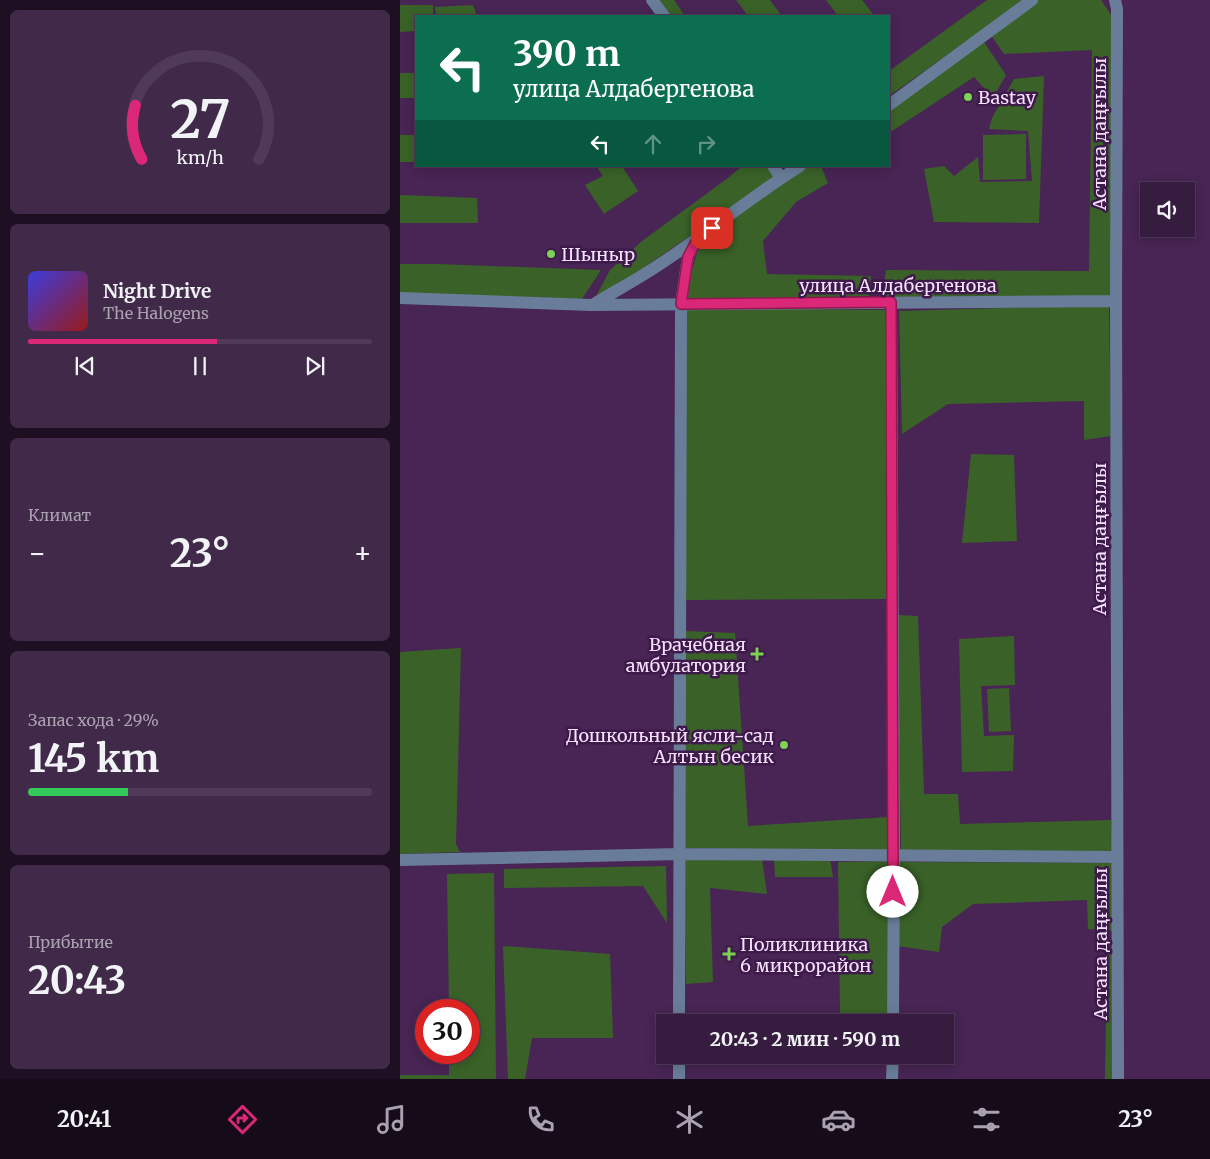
<!DOCTYPE html>
<html lang="ru">
<head>
<meta charset="utf-8">
<style>
	body { margin:0; font-family:Merriweather,serif; background:#41294a; color:#f1f3f6; height:100vh; display:flex; flex-direction:column; font-size:19px; white-space:nowrap }
	* { box-sizing:border-box; margin:0 }
	p { font-size:16px; color:#aaa1b0 }
	.icon { flex:none; width:28px; height:28px; fill:none; stroke:currentColor; stroke-width:2; stroke-linecap:round; stroke-linejoin:round }
	.map { position:relative; flex:1; overflow:hidden }
	.details { display:flex; flex-direction:column; gap:10px; padding:10px; background:#1e0f23; width:400px }
	.details>* { flex:none }
	.guide { position:absolute; left:15px; top:15px; width:475px; height:152px; border-radius:0px; box-shadow:0 2px 12px #0003,0 0 0 1px #503a59; background:#0b6e4f; color:#fff; overflow:hidden }
	.fabs { position:absolute; left:740px; top:182px; display:grid; gap:10px }
	.fabs a { display:grid; place-items:center; width:55px; height:55px; border-radius:0px; background:#361c3f; box-shadow:0 2px 12px #0003,0 0 0 1px #503a59; font-size:25px }
	.speed { position:absolute; left:15px; top:999px; display:flex; gap:10px; font-size:25px; font-weight:700; text-align:center }
	.speed>* { display:grid; place-content:center; width:65px; height:65px; border-radius:50%; background:#361c3f; box-shadow:0 2px 12px #0003,0 0 0 1px #503a59; line-height:1 }
	.speed .limit { border:8px solid #d22; background:#fff; color:#111 }
	.pin { position:absolute; display:grid; place-items:center; width:42px; height:42px; color:#fff; margin:-21px; border-radius:10px; box-shadow:0 2px 8px #0006 }
	.me { position:absolute; width:55px; margin:-28px; rotate:0deg; stroke-linejoin:round; filter:drop-shadow(0 0 4px #0008) }
	.turn { display:flex; align-items:center; gap:18px; height:105px; padding:0 15px; font-size:22px }
	.turn .icon { width:65px; height:65px; stroke-width:2.5 }
	.turn b { display:block; font-size:35px; line-height:42px }
	.lanes { display:flex; align-items:center; height:48px; padding:0 15px; background:#0003; justify-content:center; gap:25px; direction:ltr }
	.lanes .off { opacity:.35 }
	.big { font-size:38px; font-weight:700; line-height:1.1 }
	.details .widget { flex:1; display:flex; flex-direction:column; justify-content:center; gap:8px; min-width:0; padding:0 18px; border-radius:8px; background:#41294a }
	.details .dial { align-items:center; gap:0 }
	.dial svg { height:130px; overflow:visible; fill:none; stroke:#503a59; stroke-width:7; stroke-linecap:round; text-anchor:middle }
	.dial text { fill:#f1f3f6; stroke:none }
	.song { display:flex; align-items:center; gap:15px }
	.cover { width:60px; height:60px; border-radius:8px; background:linear-gradient(135deg,hsl(240 70% 55%),hsl(0 70% 35%)) }
	.played { height:5px; border-radius:2px; background:linear-gradient(90deg,#db2777 55%,#503a59 55%) }
	.keys { display:flex; justify-content:space-around; direction:ltr }
	.heat { display:flex; justify-content:space-between; align-items:center; font-size:28px; direction:ltr }
	.charge { height:8px; border-radius:4px; background:linear-gradient(90deg,#34c759 29%,#503a59 0) }
	.trip { position:absolute; left:256px; top:1014px; width:298px; height:50px; border-radius:0px; background:#361c3f; box-shadow:0 2px 12px #0003,0 0 0 1px #503a59; font-weight:700; line-height:50px; text-align:center }
	.tab-bar { display:flex; height:80px; justify-content:space-around; align-items:center; background:#160b19; color:#aaa1b0 }
	.tab-bar .icon { width:35px; height:35px }
	.tab-bar .on { color:#db2777 }
	.tab-bar b { font-size:22px; color:#f1f3f6 }
	main { display:flex; flex:1; min-height:0 }
	.map>svg:first-child { display:block }
</style>
</head>
<body>
<main>
<section class="details">
<div class="widget dial"><svg viewBox="0 0 100 80">
<path d="M14 69A42 42 0 1 1 86 69"/>
<path d="M14 69A42 42 0 0 1 10 36" stroke="#db2777"/>
<text x="50" y="56" font-size="32" font-weight="700">27</text>
<text x="50" y="72" font-size="11">km/h</text>
</svg></div>
<div class="widget">
<div class="song"><i class="cover"></i><div><b>Night Drive</b><p>The Halogens</p></div></div>
<div class="played"></div>
<div class="keys"><svg class="icon" aria-label="previous" viewBox="0 0 24 24"><path d="M18 5L8 12l10 7zM5 5v14"/></svg><svg class="icon" aria-label="pause" viewBox="0 0 24 24"><path d="M8 5v14M16 5v14"/></svg><svg class="icon" aria-label="next" viewBox="0 0 24 24"><path d="M6 5l10 7-10 7zM19 5v14"/></svg></div>
</div>
<div class="widget"><p>Климат</p>
<div class="heat"><a>−</a><b class="big">23°</b><a>+</a></div>
</div>
<div class="widget"><p>Запас хода · 29%</p><b class="big">145 km</b><div class="charge"></div></div>
<div class="widget"><p>Прибытие</p><b class="big">20:43</b></div>
</section>
<div class="map">
<svg width="810" height="1079" viewBox="0 0 810 1079">
	<rect width="100%" height="100%" fill="#482554"/>
	<path fill="#3a6228" d="M 256,0 L 274,0 L 285,16 L 267,16 Z
		M 336,0 L 370,0 L 382,16 L 348,16 Z
		M 426,0 L 462,0 L 473,14 L 471,16 L 438,16 Z
		M 587,0 L 625,0 L 489,96 L 489,71 Z
		M 638,0 L 701,0 L 714,19 L 713,296 L 482,298 L 486,270 L 689,271 L 692,50 L 604,54 L 590,34 Z
		M 0,5 L 33,5 L 33,16 L 16,16 L 16,31 L 0,32 Z
		M 73,5 L 77,16 L 36,16 L 35,7 Z
		M 582,39 L 606,75 L 593,98 L 574,77 L 489,133 L 489,105 Z
		M 0,73 L 16,73 L 16,98 L 0,98 Z
		M 644,76 L 639,223 L 534,222 L 524,169 L 544,166 L 554,176 L 578,157 L 580,182 L 632,181 L 628,131 L 589,129 L 592,118 L 614,79 Z
		M 626,134 L 626,179 L 583,180 L 583,135 Z
		M 0,135 L 16,135 L 16,162 L 0,162 Z
		M 196,166 L 222,166 L 238,191 L 204,214 L 185,185 L 203,176 Z
		M 342,166 L 367,166 L 375,178 L 193,302 L 210,270 L 242,241 L 328,178 Z
		M 405,166 L 421,166 L 428,183 L 396,202 L 363,241 L 367,274 L 471,276 L 469,296 L 284,300 L 300,242 Z
		M 0,195 L 77,198 L 78,223 L 0,223 Z
		M 0,264 L 38,264 L 201,270 L 182,299 L 0,294 Z
		M 709,305 L 711,436 L 684,440 L 684,401 L 548,404 L 502,434 L 499,311 Z
		M 284,308 L 487,310 L 487,599 L 284,600 Z
		M 571,454 L 614,455 L 617,541 L 562,543 Z
		M 497,615 L 518,616 L 524,794 L 558,794 L 560,824 L 711,820 L 713,854 L 501,853 Z
		M 285,631 L 335,633 L 348,826 L 488,817 L 487,851 L 283,848 Z
		M 614,636 L 615,685 L 581,686 L 584,736 L 614,735 L 613,771 L 562,772 L 559,639 Z
		M 61,648 L 56,844 L 60,852 L 0,854 L 0,652 Z
		M 609,688 L 611,731 L 589,732 L 587,689 Z
		M 284,859 L 362,859 L 367,894 L 310,888 L 313,982 L 286,984 Z
		M 430,859 L 433,877 L 375,877 L 374,860 Z
		M 491,861 L 487,1013 L 440,1013 L 438,862 Z
		M 500,862 L 714,863 L 713,931 L 688,929 L 687,900 L 573,904 L 542,927 L 539,952 L 497,946 Z
		M 266,866 L 267,923 L 243,886 L 104,888 L 104,869 Z
		M 94,873 L 96,1079 L 0,1079 L 0,1075 L 49,1075 L 49,1053 L 69,1052 L 69,1010 L 49,1010 L 47,874 Z
		M 103,946 L 210,954 L 213,1038 L 132,1038 L 125,1079 L 108,1079 Z
		M 707,954 L 714,955 L 713,1079 L 705,1079 Z"/>
	<g fill="none" stroke-linecap="round" stroke-linejoin="round">
		<path stroke="#697d9a" stroke-width="12" d="M 252,0 L 264,16
			M 715,0 L 717,9 L 716,301 L 718,1079
			M 489,105 L 632,0
			M 373,166 L 381,178
			M 0,298 L 191,305 L 716,301
			M 491,302 L 494,856 L 493,1022
			M 194,304 C 210,294 227,285 243,275 C 297,242 346,200 400,166
			M 0,860 L 280,854 L 717,857
			M 279,1022 L 281,303 L 288,257 L 298,238
			M 279,1079 L 279,1055
			M 492,1079 L 493,1055"/>
	</g>
	<g fill="none" stroke-linecap="round" stroke-linejoin="round">
		<defs>
			<path id="route" d="M 312,228 L 298,238 L 288,257 L 281,304 L 491,302 L 493,892"/>
		</defs>
		<use href="#route" stroke="#8e194d" stroke-width="12"/>
		<use href="#route" stroke="#db2777" stroke-width="9"/>
	</g>
	<g fill="#7dd154" stroke="#3d1a49" stroke-width="2">
		<circle cx="568" cy="97" r="5"/>
		<circle cx="151" cy="254" r="5"/>
		<path d="M354.5 646.5h5v5h5v5h-5v5h-5v-5h-5v-5h5z"/>
		<circle cx="384" cy="745" r="5"/>
		<path d="M326.5 946.5h5v5h5v5h-5v5h-5v-5h-5v-5h5z"/>
	</g>
	<g text-anchor="middle" dominant-baseline="central" stroke-width="5" stroke-linejoin="round" paint-order="stroke">
		<g font-size="18" fill="#f6e1fe" stroke="#3d1a49" text-anchor="start">
			<text x="578" y="97">Bastay</text>
			<text x="161" y="254">Шыныр</text>
			<text x="346" y="644" text-anchor="end">Врачебная<tspan x="346" dy="21">амбулатория</tspan></text>
			<text x="374" y="735" text-anchor="end">Дошкольный ясли-сад<tspan x="374" dy="21">Алтын бесик</tspan></text>
			<text x="340" y="944">Поликлиника<tspan x="340" dy="21">6 микрорайон</tspan></text>
		</g>
		<g font-size="18" fill="#f6e1fe" stroke="#3d1a49">
			<text transform="translate(699 134) rotate(-90)">Астана даңғылы</text>
			<text x="498" y="285">улица Алдабергенова</text>
			<text transform="translate(699 539) rotate(-90)">Астана даңғылы</text>
			<text transform="translate(700 944) rotate(-90)">Астана даңғылы</text>
		</g>
	</g>
</svg>
<div class="fabs">
<a><svg class="icon" aria-label="sound" viewBox="0 0 24 24"><path d="M4 9h4l5-4v14l-5-4H4zM17 9q2 3 0 6"/></svg></a>
</div>
<div class="speed"><div class="limit">30</div></div>
<div class="pin" style="left:312px;top:228px;background:#d93025"><svg class="icon" aria-label="arrive" viewBox="0 0 24 24"><path d="M6 21V4h12l-3 4 3 4H6"/></svg></div>
<svg class="me" style="left:493px;top:892px" viewBox="-20 -20 40 40"><circle r="19" fill="#fff"/><path d="M0-13L10 11 0 6-10 11z" fill="#db2777"/></svg>
<div class="trip">20:43 · 2 мин · 590 m</div>
<div class="guide">
<div class="turn"><svg class="icon" aria-label="left" viewBox="0 0 24 24"><path d="M17 20v-9H6M10 6l-5 5 5 5"/></svg><div><b>390 m</b>улица Алдабергенова</div></div>
<div class="lanes"><svg class="icon" aria-label="left" viewBox="0 0 24 24"><path d="M17 20v-9H6M10 6l-5 5 5 5"/></svg><svg class="icon off" aria-label="ahead" viewBox="0 0 24 24"><path d="M12 20V5M6 11l6-6 6 6"/></svg><svg class="icon off" aria-label="right" viewBox="0 0 24 24"><path d="M7 20v-9h11M14 6l5 5-5 5"/></svg></div>
</div>
</div>
</main>
<nav class="tab-bar">
<b>20:41</b>
<svg class="icon on" aria-label="directions" viewBox="0 0 24 24"><path d="M12 3l9 9-9 9-9-9zM9 14v-3h6M13 9l2 2-2 2"/></svg>
<svg class="icon" aria-label="music" viewBox="0 0 24 24"><path d="M9 18V5l10-2v13"/><circle cx="6" cy="18" r="3"/><circle cx="16" cy="16" r="3"/></svg>
<svg class="icon" aria-label="phone" viewBox="0 0 24 24"><path d="M5 4h4l2 5-3 2q2 4 5 5l2-3 5 2v4C11 20 4 13 5 4z"/></svg>
<svg class="icon" aria-label="climate" viewBox="0 0 24 24"><path d="M12 3v18M4 7l16 10M4 17L20 7"/></svg>
<svg class="icon" aria-label="car" viewBox="0 0 24 24"><path d="M5 17H2v-5l4-1 3-4h7l3 4 3 1v5h-3M9 17h6M6 11h13"/><circle cx="7" cy="17" r="2"/><circle cx="17" cy="17" r="2"/></svg>
<svg class="icon" aria-label="filters" viewBox="0 0 24 24"><path d="M4 7h16M4 17h16"/><circle cx="9" cy="7" r="2"/><circle cx="15" cy="17" r="2"/></svg>
<b>23°</b>
</nav>
</body>
</html>
